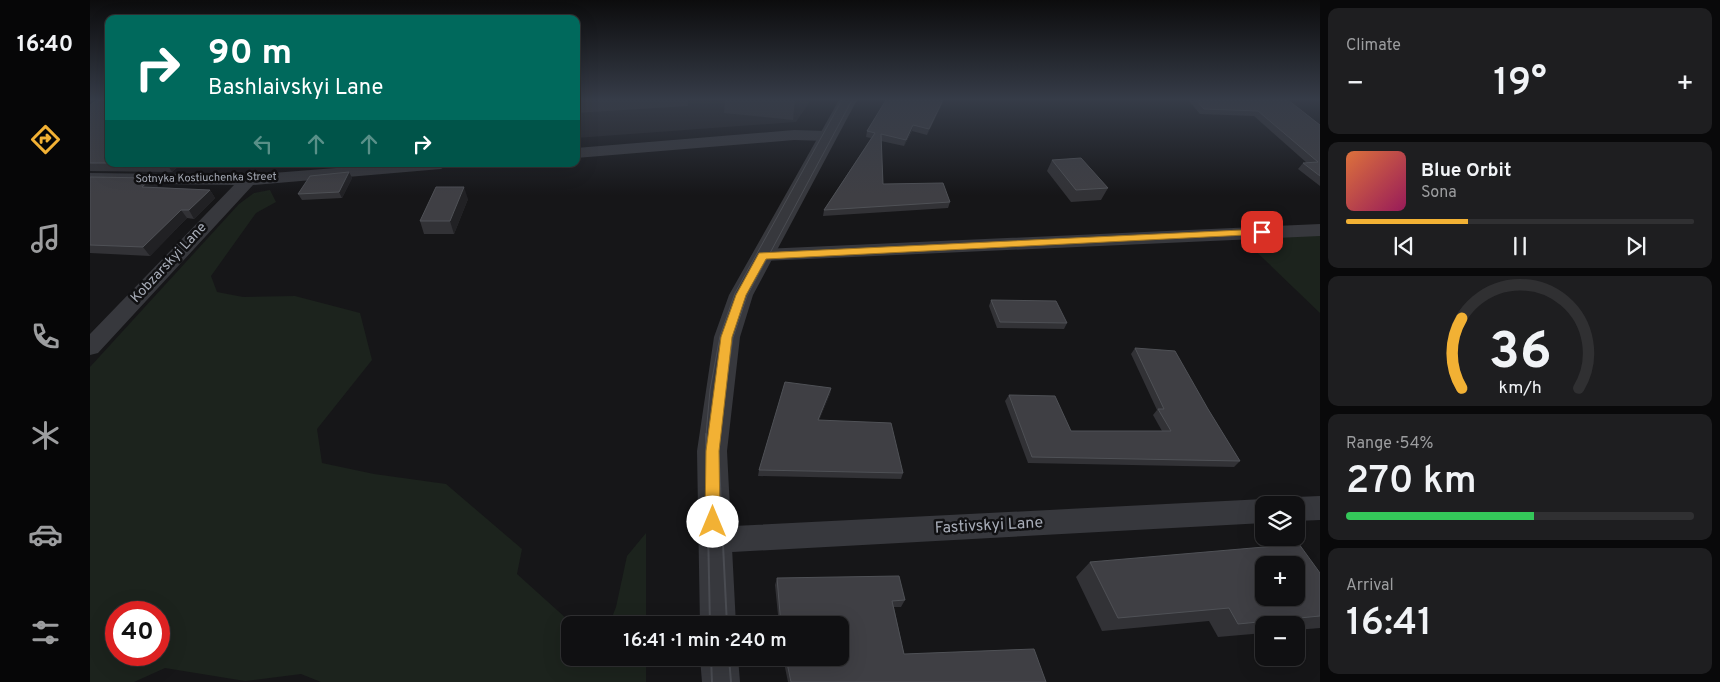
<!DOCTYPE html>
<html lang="en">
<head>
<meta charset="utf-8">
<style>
	body { margin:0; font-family:Overpass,sans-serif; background:#1e1e20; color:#f1f3f6; height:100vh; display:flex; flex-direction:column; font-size:19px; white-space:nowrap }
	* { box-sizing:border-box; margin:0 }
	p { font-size:16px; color:#9c9d9f }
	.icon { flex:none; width:28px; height:28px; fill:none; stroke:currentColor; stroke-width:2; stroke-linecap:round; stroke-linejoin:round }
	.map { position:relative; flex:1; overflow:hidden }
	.drawer { display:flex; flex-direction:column; gap:8px; padding:8px; background:#09090a; width:400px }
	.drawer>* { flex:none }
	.banner { position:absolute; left:15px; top:15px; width:475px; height:152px; border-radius:10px; box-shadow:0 5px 20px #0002,0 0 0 1px #303032; background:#00695c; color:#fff; overflow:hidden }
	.buttons { position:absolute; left:1165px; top:496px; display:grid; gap:10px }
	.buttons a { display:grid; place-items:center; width:50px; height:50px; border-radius:10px; background:#101012; box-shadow:0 5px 20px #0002,0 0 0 1px #303032; font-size:25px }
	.speed { position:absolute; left:15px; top:601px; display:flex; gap:10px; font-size:25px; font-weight:700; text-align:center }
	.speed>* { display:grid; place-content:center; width:65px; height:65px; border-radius:50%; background:#101012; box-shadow:0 5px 20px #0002,0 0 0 1px #303032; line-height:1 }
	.speed .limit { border:8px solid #d22; background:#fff; color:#111 }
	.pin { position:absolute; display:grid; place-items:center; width:42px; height:42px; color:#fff; margin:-21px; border-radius:10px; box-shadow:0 2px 8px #0006 }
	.me { position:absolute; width:55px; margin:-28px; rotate:0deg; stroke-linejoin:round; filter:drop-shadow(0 0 4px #0008) }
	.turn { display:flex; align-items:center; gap:18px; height:105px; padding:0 20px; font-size:22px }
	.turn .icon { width:65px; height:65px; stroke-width:2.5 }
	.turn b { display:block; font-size:35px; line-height:42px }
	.lanes { display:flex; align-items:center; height:48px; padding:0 20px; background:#0003; justify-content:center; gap:25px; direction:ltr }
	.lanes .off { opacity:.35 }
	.big { font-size:38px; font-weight:600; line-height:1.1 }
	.drawer .tile { flex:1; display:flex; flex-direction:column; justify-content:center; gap:8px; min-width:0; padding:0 18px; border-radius:10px; background:#1e1e20 }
	.drawer .dial { align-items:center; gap:0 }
	.dial svg { height:130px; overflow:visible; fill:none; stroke:#303032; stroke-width:7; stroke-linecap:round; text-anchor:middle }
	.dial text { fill:#f1f3f6; stroke:none }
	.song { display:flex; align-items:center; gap:15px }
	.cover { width:60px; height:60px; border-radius:8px; background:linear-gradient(135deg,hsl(20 70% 55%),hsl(330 70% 35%)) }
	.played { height:5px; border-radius:2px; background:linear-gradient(90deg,#f2b134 35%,#303032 35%) }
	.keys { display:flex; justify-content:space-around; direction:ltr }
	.heat { display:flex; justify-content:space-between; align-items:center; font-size:28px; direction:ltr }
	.charge { height:8px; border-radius:4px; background:linear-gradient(90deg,#34c759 54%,#303032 0) }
	.trip { position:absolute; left:471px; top:616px; width:288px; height:50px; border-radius:10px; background:#101012; box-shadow:0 5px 20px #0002,0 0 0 1px #303032; font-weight:600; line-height:50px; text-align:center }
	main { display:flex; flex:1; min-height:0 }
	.tab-bar { display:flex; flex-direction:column; width:90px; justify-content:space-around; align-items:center; background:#060607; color:#9c9d9f }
	.tab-bar .icon { width:35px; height:35px }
	.tab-bar .active { color:#f2b134 }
	.tab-bar b { font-size:22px; color:#f1f3f6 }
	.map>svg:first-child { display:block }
</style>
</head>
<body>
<main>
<nav class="tab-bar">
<b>16:40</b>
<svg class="icon active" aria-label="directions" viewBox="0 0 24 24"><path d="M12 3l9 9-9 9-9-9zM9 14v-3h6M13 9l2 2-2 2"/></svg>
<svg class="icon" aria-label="music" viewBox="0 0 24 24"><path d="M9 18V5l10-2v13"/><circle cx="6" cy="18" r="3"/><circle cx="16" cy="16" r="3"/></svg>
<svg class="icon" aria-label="phone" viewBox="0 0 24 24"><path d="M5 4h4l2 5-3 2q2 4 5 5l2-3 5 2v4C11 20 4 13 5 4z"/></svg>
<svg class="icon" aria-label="climate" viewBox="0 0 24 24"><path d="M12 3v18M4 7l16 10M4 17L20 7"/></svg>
<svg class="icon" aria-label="car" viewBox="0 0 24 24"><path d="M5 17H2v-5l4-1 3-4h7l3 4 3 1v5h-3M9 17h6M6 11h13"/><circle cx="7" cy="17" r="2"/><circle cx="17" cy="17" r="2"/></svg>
<svg class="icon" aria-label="filters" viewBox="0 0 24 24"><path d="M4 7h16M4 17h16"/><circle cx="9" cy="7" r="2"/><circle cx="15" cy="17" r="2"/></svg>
</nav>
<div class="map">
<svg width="1230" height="682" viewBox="0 0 1230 682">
	<rect width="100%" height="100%" fill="#161618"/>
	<path fill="#222225" d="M 486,100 L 721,100 L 706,122 L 486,138 Z"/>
	<path fill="#1c231d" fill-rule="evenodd" d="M 180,190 L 186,202 L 166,213 L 121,276 L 127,292 L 153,297 L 205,296 L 270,313 L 282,360 L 227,429 L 232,463 L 284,474 L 356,484 L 432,549 L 427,574 L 478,620 L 489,625 L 480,625 L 480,658 L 556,658 L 556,682 L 231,682 L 211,674 L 155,681 L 75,668 L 44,682 L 0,682 L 0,367 L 149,204 L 164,193 ZM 26,612 L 69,612 L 69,655 L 26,655 Z
		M 1230,234 L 1230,313 L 1152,238 Z
		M 556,533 L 556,625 L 519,625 L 526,607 L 537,556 Z"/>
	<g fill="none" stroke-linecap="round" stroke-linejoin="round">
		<path fill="#37383d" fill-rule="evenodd" d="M 704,130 L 737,131 L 745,136 L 737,141 L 704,140 L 486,158 L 486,148 Z
			M 296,164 L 359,164 L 351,169 L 163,185 L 8,353 L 0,355 L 0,334 L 144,185 L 0,183 L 0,173 L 158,175 Z
			M 1230,224 L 1230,236 L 673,261 L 666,259 L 664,255 L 666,251 L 673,249 Z
			M 1230,496 L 1230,520 L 1206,521 L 1206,505 L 1195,505 L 1197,501 L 1206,497 Z
			M 1174,499 L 1184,505 L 1174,505 L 1174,523 L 624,553 L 614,549 L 610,540 L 614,531 L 624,527 Z"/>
		<path fill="#37383d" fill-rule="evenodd" d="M 749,100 L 767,100 L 663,295 L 650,337 L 637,451 L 646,625 L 610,625 L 607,451 L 624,337 L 639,295 Z
			M 610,658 L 648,658 L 650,682 L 612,682 Z"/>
		<path stroke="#4a4c52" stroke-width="1" d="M 616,435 L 620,390 L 630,336 L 645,293 L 752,100
			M 629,435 L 643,338 L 657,296 L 762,100"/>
		<path stroke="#4a4c52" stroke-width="2" d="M 616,434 L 620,625
			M 629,434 L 628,444 L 637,625
			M 621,658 L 622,682
			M 639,658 L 641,682"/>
	</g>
	<path fill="#323236" d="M 19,100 L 19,164 L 91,164 L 82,172 L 0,171 L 0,105 Z
		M 486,100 L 598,100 L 598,106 L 486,113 Z
		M 635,100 L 711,100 L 703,120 L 634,113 Z
		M 793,100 L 854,100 L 837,135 L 822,131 L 814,146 L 791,141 L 793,184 L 860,202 L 858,208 L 733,216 L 734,210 L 781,138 L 776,137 L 777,131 L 796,100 Z
		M 1098,100 L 1198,100 L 1230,125 L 1230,186 L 1208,169 L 1213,163 L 1217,163 L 1164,116 L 1110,114 Z
		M 962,160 L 1018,188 L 1011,200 L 981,202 L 957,171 Z
		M 231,164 L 263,164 L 262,165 L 233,167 Z
		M 259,172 L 262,178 L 252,198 L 212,200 L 208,194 Z
		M 0,177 L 62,178 L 68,186 L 66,187 L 120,190 L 125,198 L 104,219 L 97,218 L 60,256 L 0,253 Z
		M 378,199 L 364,234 L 334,234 L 330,221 Z
		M 901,300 L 977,323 L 974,329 L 907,328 L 899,306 Z
		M 1045,348 L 1118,409 L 1150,461 L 1144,467 L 938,463 L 915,401 L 919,395 L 981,431 L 1072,431 L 1063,415 L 1067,410 L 1041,354 Z
		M 741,388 L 740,394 L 729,420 L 813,473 L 811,479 L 668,476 L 669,470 Z
		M 1000,562 L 1230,573 L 1230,628 L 1206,630 L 1206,625 L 1174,625 L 1174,633 L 1128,637 L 1119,621 L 1012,631 L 986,577 Z
		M 687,578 L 815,600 L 811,607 L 804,607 L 814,654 L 956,682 L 698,682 L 693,658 L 750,658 L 750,625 L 689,625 L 685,585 Z"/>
	<path fill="#212124" d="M 705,100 L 711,100 L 703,120 Z
		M 853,100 L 854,100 L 837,135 L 839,129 Z
		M 823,125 L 822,131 L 814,146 L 816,140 Z
		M 77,164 L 91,164 L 82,172 Z
		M 259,172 L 262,178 L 252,198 L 249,192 Z
		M 62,178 L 68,186 L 58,195 L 52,187 Z
		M 374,187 L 378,199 L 364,234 L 360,221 Z
		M 120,190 L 125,198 L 104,219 L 99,210 Z
		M 91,210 L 97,218 L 60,256 L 53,247 Z
		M 741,388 L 740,394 L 727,426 L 728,420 Z"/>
	<path fill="#3f3f44" stroke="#4f5156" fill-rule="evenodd" d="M 7,100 L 19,100 L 19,163 L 0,163 L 0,105 Z
		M 796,100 L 853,100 L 839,129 L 823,125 L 816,140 L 791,134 L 793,184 L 853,183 L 860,202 L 734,210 L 785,133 L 777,131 Z
		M 1106,100 L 1198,100 L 1230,125 L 1230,176 L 1213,163 L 1228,162 L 1168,111 L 1114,109 Z
		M 991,158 L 1018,188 L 986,190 L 962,160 Z
		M 259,172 L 249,192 L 208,194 L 220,176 Z
		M 0,177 L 62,178 L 52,187 L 120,190 L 99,210 L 91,210 L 53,247 L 0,245 Z
		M 346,187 L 374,187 L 360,221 L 330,221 Z
		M 901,300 L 966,301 L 977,323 L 910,322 Z
		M 1045,348 L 1085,351 L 1118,409 L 1150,461 L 942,457 L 919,395 L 965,396 L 981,431 L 1081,431 L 1068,409 L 1074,409 Z
		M 695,382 L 741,388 L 728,420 L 801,423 L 813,473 L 669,470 Z
		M 1209,544 L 1230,573 L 1230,616 L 1148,624 L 1139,608 L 1028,618 L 1000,562 ZM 1174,565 L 1206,565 L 1206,598 L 1174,598 Z
		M 809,576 L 815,600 L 802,601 L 814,654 L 944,649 L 956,682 L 701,682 L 696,658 L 750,658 L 750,625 L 691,625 L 687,578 Z"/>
	<linearGradient id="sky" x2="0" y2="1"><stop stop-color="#0c0c0d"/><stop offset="0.51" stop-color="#363c48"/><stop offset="1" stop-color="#363c48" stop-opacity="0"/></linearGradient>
	<rect width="1230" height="195" fill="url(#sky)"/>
	<path fill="#f2b134" stroke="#9d7322" d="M 1172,229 L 1176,230 L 1176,234 L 676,259 L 656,295 L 642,337 L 629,451 L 630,522 L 628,526 L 623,528 L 618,526 L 615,522 L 616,451 L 631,337 L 646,295 L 669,253 Z"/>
	<g text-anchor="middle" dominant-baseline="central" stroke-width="5" stroke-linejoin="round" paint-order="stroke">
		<g font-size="11" fill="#a8adb8" stroke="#111113">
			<text transform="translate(116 178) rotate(-1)">Sotnyka Kostiuchenka Street</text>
		</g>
		<g font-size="14" fill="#a8adb8" stroke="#111113">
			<text transform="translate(79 263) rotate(-47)">Kobzarskyi Lane</text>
		</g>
		<g font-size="16" fill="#a8adb8" stroke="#111113">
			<text transform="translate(899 526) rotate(-3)">Fastivskyi Lane</text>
		</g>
	</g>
</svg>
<div class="buttons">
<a><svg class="icon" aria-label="layers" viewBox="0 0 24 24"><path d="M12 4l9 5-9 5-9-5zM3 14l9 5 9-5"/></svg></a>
<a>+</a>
<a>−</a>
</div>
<div class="speed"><div class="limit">40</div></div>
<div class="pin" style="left:1172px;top:232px;background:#d93025"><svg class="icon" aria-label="arrive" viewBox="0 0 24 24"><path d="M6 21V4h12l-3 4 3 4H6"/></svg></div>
<svg class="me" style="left:623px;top:522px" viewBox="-20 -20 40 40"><circle r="19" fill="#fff"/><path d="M0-13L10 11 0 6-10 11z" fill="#f2b134"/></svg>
<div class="trip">16:41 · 1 min · 240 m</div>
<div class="banner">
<div class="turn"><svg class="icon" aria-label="right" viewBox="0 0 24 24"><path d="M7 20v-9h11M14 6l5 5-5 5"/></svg><div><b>90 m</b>Bashlaivskyi Lane</div></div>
<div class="lanes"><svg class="icon off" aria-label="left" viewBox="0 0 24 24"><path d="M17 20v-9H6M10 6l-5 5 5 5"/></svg><svg class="icon off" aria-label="ahead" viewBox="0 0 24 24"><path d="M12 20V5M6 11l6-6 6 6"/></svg><svg class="icon off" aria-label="ahead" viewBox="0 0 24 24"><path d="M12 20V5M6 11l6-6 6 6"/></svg><svg class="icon" aria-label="right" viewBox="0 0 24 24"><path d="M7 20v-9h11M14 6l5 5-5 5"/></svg></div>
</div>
</div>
<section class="drawer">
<div class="tile"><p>Climate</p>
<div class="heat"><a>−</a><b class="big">19°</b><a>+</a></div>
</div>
<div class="tile">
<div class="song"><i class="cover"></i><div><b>Blue Orbit</b><p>Sona</p></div></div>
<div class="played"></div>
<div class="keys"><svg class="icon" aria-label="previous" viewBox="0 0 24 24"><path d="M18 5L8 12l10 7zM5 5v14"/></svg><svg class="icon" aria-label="pause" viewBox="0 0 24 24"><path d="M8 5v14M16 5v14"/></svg><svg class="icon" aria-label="next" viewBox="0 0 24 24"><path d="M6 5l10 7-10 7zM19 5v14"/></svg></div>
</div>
<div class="tile dial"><svg viewBox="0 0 100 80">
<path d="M14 69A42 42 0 1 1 86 69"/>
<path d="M14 69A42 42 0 0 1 14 26" stroke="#f2b134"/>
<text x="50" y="56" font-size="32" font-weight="700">36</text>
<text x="50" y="72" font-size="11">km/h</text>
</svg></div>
<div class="tile"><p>Range · 54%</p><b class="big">270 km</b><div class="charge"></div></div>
<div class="tile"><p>Arrival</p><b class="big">16:41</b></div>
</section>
</main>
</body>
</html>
